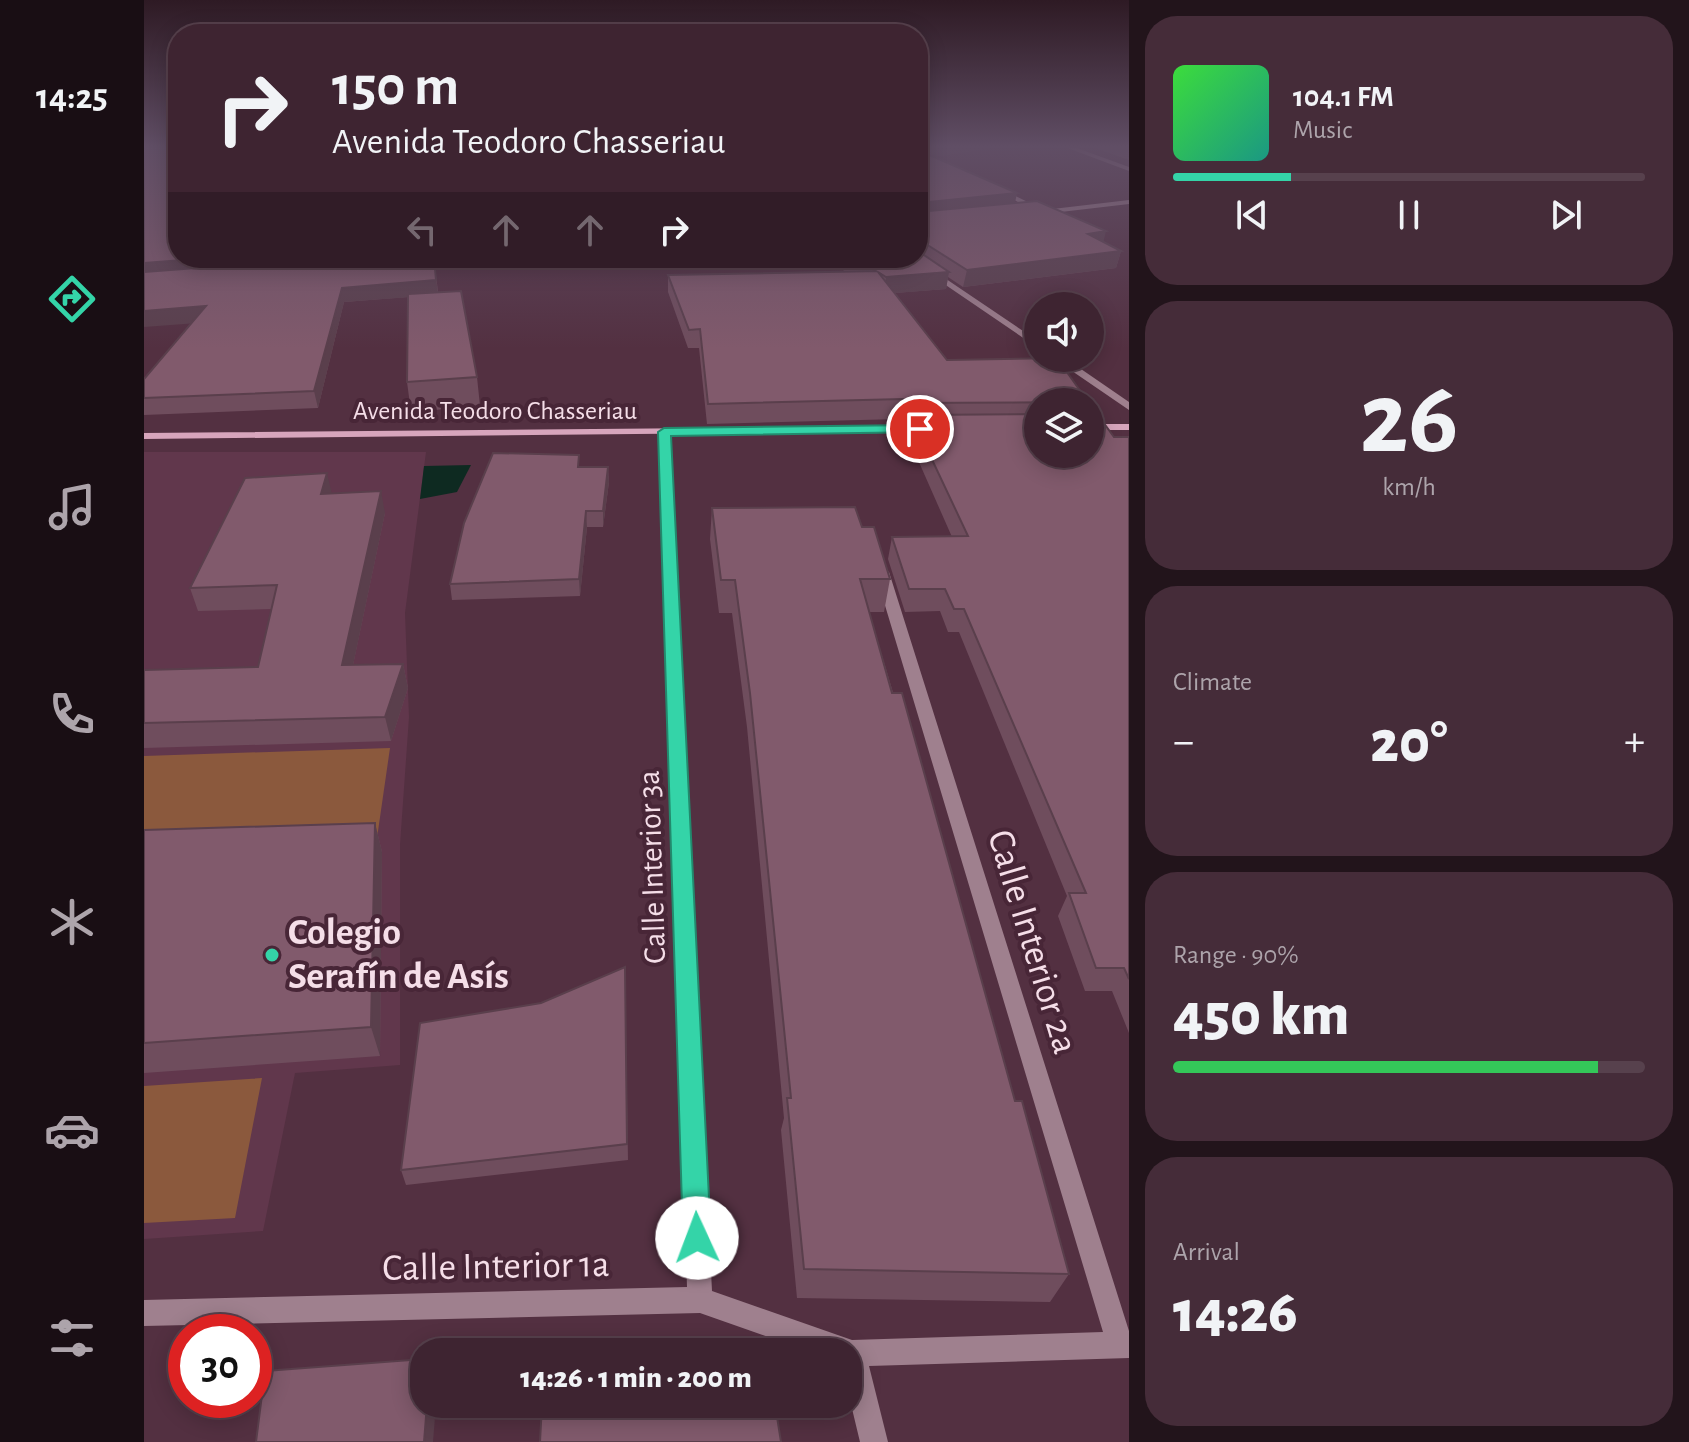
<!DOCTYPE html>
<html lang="en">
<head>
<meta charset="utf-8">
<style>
	body { margin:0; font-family:"Alegreya Sans",sans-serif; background:#452c39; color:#f1f3f6; height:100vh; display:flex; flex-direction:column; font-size:30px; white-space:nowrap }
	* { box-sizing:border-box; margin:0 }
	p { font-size:26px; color:#ada4ab }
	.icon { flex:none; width:44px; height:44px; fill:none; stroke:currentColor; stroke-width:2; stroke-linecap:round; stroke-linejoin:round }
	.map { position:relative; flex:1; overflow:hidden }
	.details { display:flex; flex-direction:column; gap:16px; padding:16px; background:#22141b; width:560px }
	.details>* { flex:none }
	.hud { position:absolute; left:24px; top:24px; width:760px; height:244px; border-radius:32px; box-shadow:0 4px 20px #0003,0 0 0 2px #57414d; background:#3e2431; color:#f1f3f6; overflow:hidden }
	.tools { position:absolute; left:880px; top:292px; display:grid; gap:16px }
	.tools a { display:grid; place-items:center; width:80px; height:80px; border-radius:50%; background:#3e2431; box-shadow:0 4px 20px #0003,0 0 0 2px #57414d; font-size:40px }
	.speed { position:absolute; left:24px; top:1314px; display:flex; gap:16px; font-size:40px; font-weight:700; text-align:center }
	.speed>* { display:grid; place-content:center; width:104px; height:104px; border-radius:50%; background:#3e2431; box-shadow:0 4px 20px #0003,0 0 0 2px #57414d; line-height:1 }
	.speed .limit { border:12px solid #d22; background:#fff; color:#111 }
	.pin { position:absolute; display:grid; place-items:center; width:68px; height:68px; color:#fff; margin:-34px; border:4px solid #fff; border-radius:50%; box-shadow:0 2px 8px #0007 }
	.me { position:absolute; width:88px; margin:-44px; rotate:358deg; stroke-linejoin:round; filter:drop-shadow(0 0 6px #0008) }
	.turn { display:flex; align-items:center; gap:28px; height:168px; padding:0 32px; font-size:36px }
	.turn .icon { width:104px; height:104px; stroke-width:2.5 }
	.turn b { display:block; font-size:56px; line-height:68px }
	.lanes { display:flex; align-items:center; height:76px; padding:0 32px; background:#0003; justify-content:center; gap:40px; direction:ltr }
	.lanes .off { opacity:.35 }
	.big { font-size:60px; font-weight:800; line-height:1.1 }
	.details .tile { flex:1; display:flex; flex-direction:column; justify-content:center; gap:12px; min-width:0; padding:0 28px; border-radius:32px; background:#452c39 }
	.details .dial { align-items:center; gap:0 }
	.dial b { font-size:104px; line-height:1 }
	.song { display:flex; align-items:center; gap:24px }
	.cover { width:96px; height:96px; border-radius:12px; background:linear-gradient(135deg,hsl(120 70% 55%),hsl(170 70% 35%)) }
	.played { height:8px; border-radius:4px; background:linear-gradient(90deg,#34d4a8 25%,#57414d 25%) }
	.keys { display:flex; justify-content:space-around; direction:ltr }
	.heat { display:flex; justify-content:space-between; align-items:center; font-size:44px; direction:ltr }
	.charge { height:12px; border-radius:6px; background:linear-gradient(90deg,#34c759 90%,#57414d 0) }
	.trip { position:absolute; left:266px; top:1338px; width:452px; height:80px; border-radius:32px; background:#3e2431; box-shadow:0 4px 20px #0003,0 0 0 2px #57414d; font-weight:800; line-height:80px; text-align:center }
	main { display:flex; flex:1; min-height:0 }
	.tab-bar { display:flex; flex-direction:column; width:144px; justify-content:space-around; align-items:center; background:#190e14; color:#ada4ab }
	.tab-bar .icon { width:56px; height:56px }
	.tab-bar .on { color:#34d4a8 }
	.tab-bar b { font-size:36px; color:#f1f3f6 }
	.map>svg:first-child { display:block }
</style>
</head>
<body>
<main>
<nav class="tab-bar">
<b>14:25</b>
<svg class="icon on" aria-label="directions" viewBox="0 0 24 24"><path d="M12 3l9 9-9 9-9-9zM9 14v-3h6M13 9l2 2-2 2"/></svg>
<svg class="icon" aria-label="music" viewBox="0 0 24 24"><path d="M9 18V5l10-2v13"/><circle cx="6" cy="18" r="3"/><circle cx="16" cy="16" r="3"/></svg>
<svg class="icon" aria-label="phone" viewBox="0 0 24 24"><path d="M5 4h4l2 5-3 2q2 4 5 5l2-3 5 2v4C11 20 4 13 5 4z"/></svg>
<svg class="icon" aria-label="climate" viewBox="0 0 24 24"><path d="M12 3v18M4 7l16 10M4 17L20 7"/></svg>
<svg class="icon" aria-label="car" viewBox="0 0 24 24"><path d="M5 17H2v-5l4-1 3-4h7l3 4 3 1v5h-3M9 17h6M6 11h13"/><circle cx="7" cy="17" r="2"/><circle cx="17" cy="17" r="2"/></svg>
<svg class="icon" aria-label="filters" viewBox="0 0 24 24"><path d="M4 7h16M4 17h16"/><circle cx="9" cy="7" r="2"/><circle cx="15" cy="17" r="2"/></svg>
</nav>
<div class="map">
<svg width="985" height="1442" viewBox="0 0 985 1442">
	<rect width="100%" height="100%" fill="#533041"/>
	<path fill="#61374c" d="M 0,452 L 282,452 L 261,613 L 265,717 L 256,845 L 256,1065 L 151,1073 L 119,1231 L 0,1239 Z"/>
	<path fill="#8b593d" d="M 246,748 L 232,845 L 0,853 L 0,756 Z
		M 118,1078 L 91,1218 L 0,1223 L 0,1086 Z"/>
	<path fill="#0e2a21" d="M 327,465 L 313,492 L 276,499 L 280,466 Z"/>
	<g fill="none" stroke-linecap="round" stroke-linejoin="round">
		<path fill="#9f808e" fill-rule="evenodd" d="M 921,147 L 930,147 L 985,167 L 985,171 Z
			M 853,187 L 900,210 L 985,200 L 985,204 L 891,215 L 887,213 L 891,211 L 851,190 Z
			M 309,258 L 269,263 L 265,261 L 275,258 Z
			M 762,258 L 771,258 L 894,341 L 894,348 Z
			M 909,358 L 921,358 L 985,402 L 985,410 Z
			M 520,429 L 526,432 L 568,1291 L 708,1340 L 959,1332 L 731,572 L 738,568 L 745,572 L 985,1331 L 985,1358 L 725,1366 L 744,1442 L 716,1442 L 704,1392 L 704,1352 L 667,1352 L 556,1313 L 0,1326 L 0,1300 L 543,1287 L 514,432 Z"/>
		<path fill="#d7a5bc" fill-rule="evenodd" d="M 946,424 L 985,424 L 985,430 L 946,430 Z
			M 784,426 L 788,427 L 788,431 L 0,439 L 0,433 Z"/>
	</g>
	<path fill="#6f4d5d" d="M 774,147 L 854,147 L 789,157 L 871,203 L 977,251 L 972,268 L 819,287 L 804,277 L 802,289 L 750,293 L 803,360 L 894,402 L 894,454 L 970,437 L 985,437 L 985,1033 L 968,991 L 941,991 L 914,916 L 923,896 L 815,632 L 804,632 L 796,611 L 761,612 L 744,559 L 748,537 L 808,537 L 763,435 L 766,423 L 758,423 L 756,419 L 563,424 L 555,348 L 544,348 L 524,292 L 524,275 L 702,272 L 679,258 L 774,258 Z
		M 948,147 L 985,147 L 985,160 Z
		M 290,258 L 294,292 L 333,377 L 336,406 L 267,412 L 263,382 L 264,297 L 200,302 L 174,408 L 0,415 L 0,379 L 48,323 Z
		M 435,455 L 435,467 L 464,467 L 465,482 L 459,527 L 443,527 L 436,596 L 308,600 L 306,584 Z
		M 188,493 L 241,513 L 209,665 L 259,664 L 264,688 L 247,741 L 0,748 L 0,670 L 114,667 L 128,609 L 54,611 L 46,588 Z
		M 568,508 L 718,527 L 746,579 L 740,612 L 725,612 L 871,1101 L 925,1274 L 906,1302 L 653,1298 L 637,1130 L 640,1118 L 603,727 L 588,613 L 575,613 L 566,539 Z
		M 231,823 L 238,852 L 236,1056 L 0,1073 L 0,830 Z
		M 481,967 L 484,1160 L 262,1185 L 257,1170 L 397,1003 Z"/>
	<path fill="#5a3f4c" d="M 791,147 L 854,147 L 789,157 Z
		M 873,193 L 870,208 L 774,218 L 776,203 Z
		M 962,231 L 958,248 L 944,234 Z
		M 977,251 L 972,268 L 819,287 L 823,270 Z
		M 65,258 L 251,258 L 0,278 L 0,263 Z
		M 290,258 L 294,295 L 200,302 L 174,408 L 170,391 L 198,288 Z
		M 805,272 L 802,289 L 740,294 L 742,277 Z
		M 62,306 L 67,322 L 0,327 L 0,311 Z
		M 464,467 L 465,482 L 459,527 L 459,511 Z
		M 183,473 L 188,494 L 177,494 Z
		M 237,491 L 241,513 L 204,689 L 198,665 Z
		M 442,511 L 443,527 L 436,596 L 435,579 Z
		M 259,664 L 264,688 L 247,741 L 241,717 Z
		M 231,823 L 238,852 L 236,1056 L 227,1027 Z
		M 283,1404 L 292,1404 L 289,1442 L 280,1442 Z"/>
	<path fill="#815a6c" stroke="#5a3f4c" stroke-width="2" d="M 0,147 L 34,147 L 34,258 L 65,258 L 0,263 Z
		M 774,150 L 873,193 L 776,203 L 775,212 L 893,201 L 962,231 L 944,234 L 977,251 L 823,270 L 774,239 Z
		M 774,251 L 805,272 L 742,277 L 734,272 L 803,360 L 913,358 L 944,402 L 762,403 L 759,399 L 564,404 L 556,329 L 545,330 L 524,275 L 732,271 L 710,258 L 774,258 Z
		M 184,258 L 290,258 L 292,280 L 198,288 L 170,391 L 0,398 L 0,379 L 62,306 L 0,311 L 0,272 Z
		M 317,291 L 333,377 L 263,382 L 264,294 Z
		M 946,404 L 970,437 L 985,437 L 985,979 L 980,968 L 952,968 L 925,893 L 942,893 L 820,609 L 810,609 L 801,589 L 765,589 L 748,537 L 824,536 L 767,415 L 894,414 L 894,454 L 946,454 Z
		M 349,453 L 435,455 L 434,467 L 464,467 L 459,511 L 442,511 L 435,579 L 306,584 L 320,523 Z
		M 183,473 L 177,494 L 237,491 L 198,665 L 259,664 L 241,717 L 0,723 L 0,670 L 114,667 L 133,585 L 46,588 L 101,478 Z
		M 711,507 L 718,527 L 730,527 L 746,579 L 716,579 L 748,693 L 758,693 L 871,1101 L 878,1101 L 925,1274 L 660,1269 L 643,1098 L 647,1098 L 606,693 L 591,580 L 577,580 L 568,508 Z
		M 231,823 L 227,1027 L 0,1043 L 0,830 Z
		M 481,967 L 483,1144 L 257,1170 L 276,1023 L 397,1003 Z
		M 280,1359 L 280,1404 L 283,1404 L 280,1442 L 112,1442 L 121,1371 Z
		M 398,1404 L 631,1404 L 637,1442 L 396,1442 Z"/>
	<linearGradient id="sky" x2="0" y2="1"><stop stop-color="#2e1a24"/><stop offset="0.42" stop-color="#604e65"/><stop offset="1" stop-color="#604e65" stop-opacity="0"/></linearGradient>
	<rect width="985" height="349" fill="url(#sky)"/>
	<path fill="#34d4a8" stroke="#228a6d" stroke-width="2" d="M 776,425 L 780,426 L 780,432 L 527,436 L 567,1238 L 563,1248 L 553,1252 L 543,1248 L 539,1238 L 514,432 L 520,428 Z"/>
	<circle fill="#34d4a8" stroke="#482637" stroke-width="3" cx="128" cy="955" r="8"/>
	<g text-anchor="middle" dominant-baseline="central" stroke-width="8" stroke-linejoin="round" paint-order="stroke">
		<g font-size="26" fill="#f5dee8" stroke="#482637">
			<text x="351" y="411">Avenida Teodoro Chasseriau</text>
		</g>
		<g font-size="32" fill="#f5dee8" stroke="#482637">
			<text transform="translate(508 867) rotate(-92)">Calle Interior 3a</text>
		</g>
		<g font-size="38" font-weight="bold" fill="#f5dee8" stroke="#482637" text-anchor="start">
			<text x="144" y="933">Colegio<tspan x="144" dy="44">Serafín de Asís</tspan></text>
		</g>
		<g font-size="38" fill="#f5dee8" stroke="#482637">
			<text transform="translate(888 942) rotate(73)">Calle Interior 2a</text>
			<text transform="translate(352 1267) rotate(-1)">Calle Interior 1a</text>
		</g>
	</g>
</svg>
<div class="tools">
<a><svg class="icon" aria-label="sound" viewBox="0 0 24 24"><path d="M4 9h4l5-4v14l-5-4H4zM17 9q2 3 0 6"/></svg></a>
<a><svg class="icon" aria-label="layers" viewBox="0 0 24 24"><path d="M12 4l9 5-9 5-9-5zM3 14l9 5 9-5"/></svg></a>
</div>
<div class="speed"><div class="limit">30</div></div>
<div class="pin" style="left:776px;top:429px;background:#d93025"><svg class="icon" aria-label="arrive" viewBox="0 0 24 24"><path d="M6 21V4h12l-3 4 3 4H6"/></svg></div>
<svg class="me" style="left:553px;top:1238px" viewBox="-20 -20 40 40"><circle r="19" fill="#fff"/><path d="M0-13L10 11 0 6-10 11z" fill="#34d4a8"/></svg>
<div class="trip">14:26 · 1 min · 200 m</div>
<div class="hud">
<div class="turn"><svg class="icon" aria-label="right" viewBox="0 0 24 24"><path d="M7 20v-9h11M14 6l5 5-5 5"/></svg><div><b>150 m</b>Avenida Teodoro Chasseriau</div></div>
<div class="lanes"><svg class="icon off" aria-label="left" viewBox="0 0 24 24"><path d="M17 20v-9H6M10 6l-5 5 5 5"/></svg><svg class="icon off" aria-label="ahead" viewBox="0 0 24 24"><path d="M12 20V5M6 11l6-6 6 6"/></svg><svg class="icon off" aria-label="ahead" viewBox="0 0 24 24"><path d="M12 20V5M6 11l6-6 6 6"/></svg><svg class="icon" aria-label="right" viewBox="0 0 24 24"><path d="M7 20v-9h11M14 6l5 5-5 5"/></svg></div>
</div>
</div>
<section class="details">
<div class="tile">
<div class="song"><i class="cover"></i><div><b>104.1 FM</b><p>Music</p></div></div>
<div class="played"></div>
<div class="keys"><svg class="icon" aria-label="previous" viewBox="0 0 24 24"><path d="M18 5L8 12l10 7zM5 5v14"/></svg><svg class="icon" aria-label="pause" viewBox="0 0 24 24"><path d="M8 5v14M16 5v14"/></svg><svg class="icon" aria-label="next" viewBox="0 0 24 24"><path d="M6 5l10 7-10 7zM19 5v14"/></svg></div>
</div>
<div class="tile dial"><b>26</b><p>km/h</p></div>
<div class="tile"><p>Climate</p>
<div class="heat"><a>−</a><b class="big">20°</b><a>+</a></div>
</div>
<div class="tile"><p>Range · 90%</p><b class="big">450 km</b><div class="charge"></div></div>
<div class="tile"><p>Arrival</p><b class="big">14:26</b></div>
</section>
</main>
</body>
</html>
